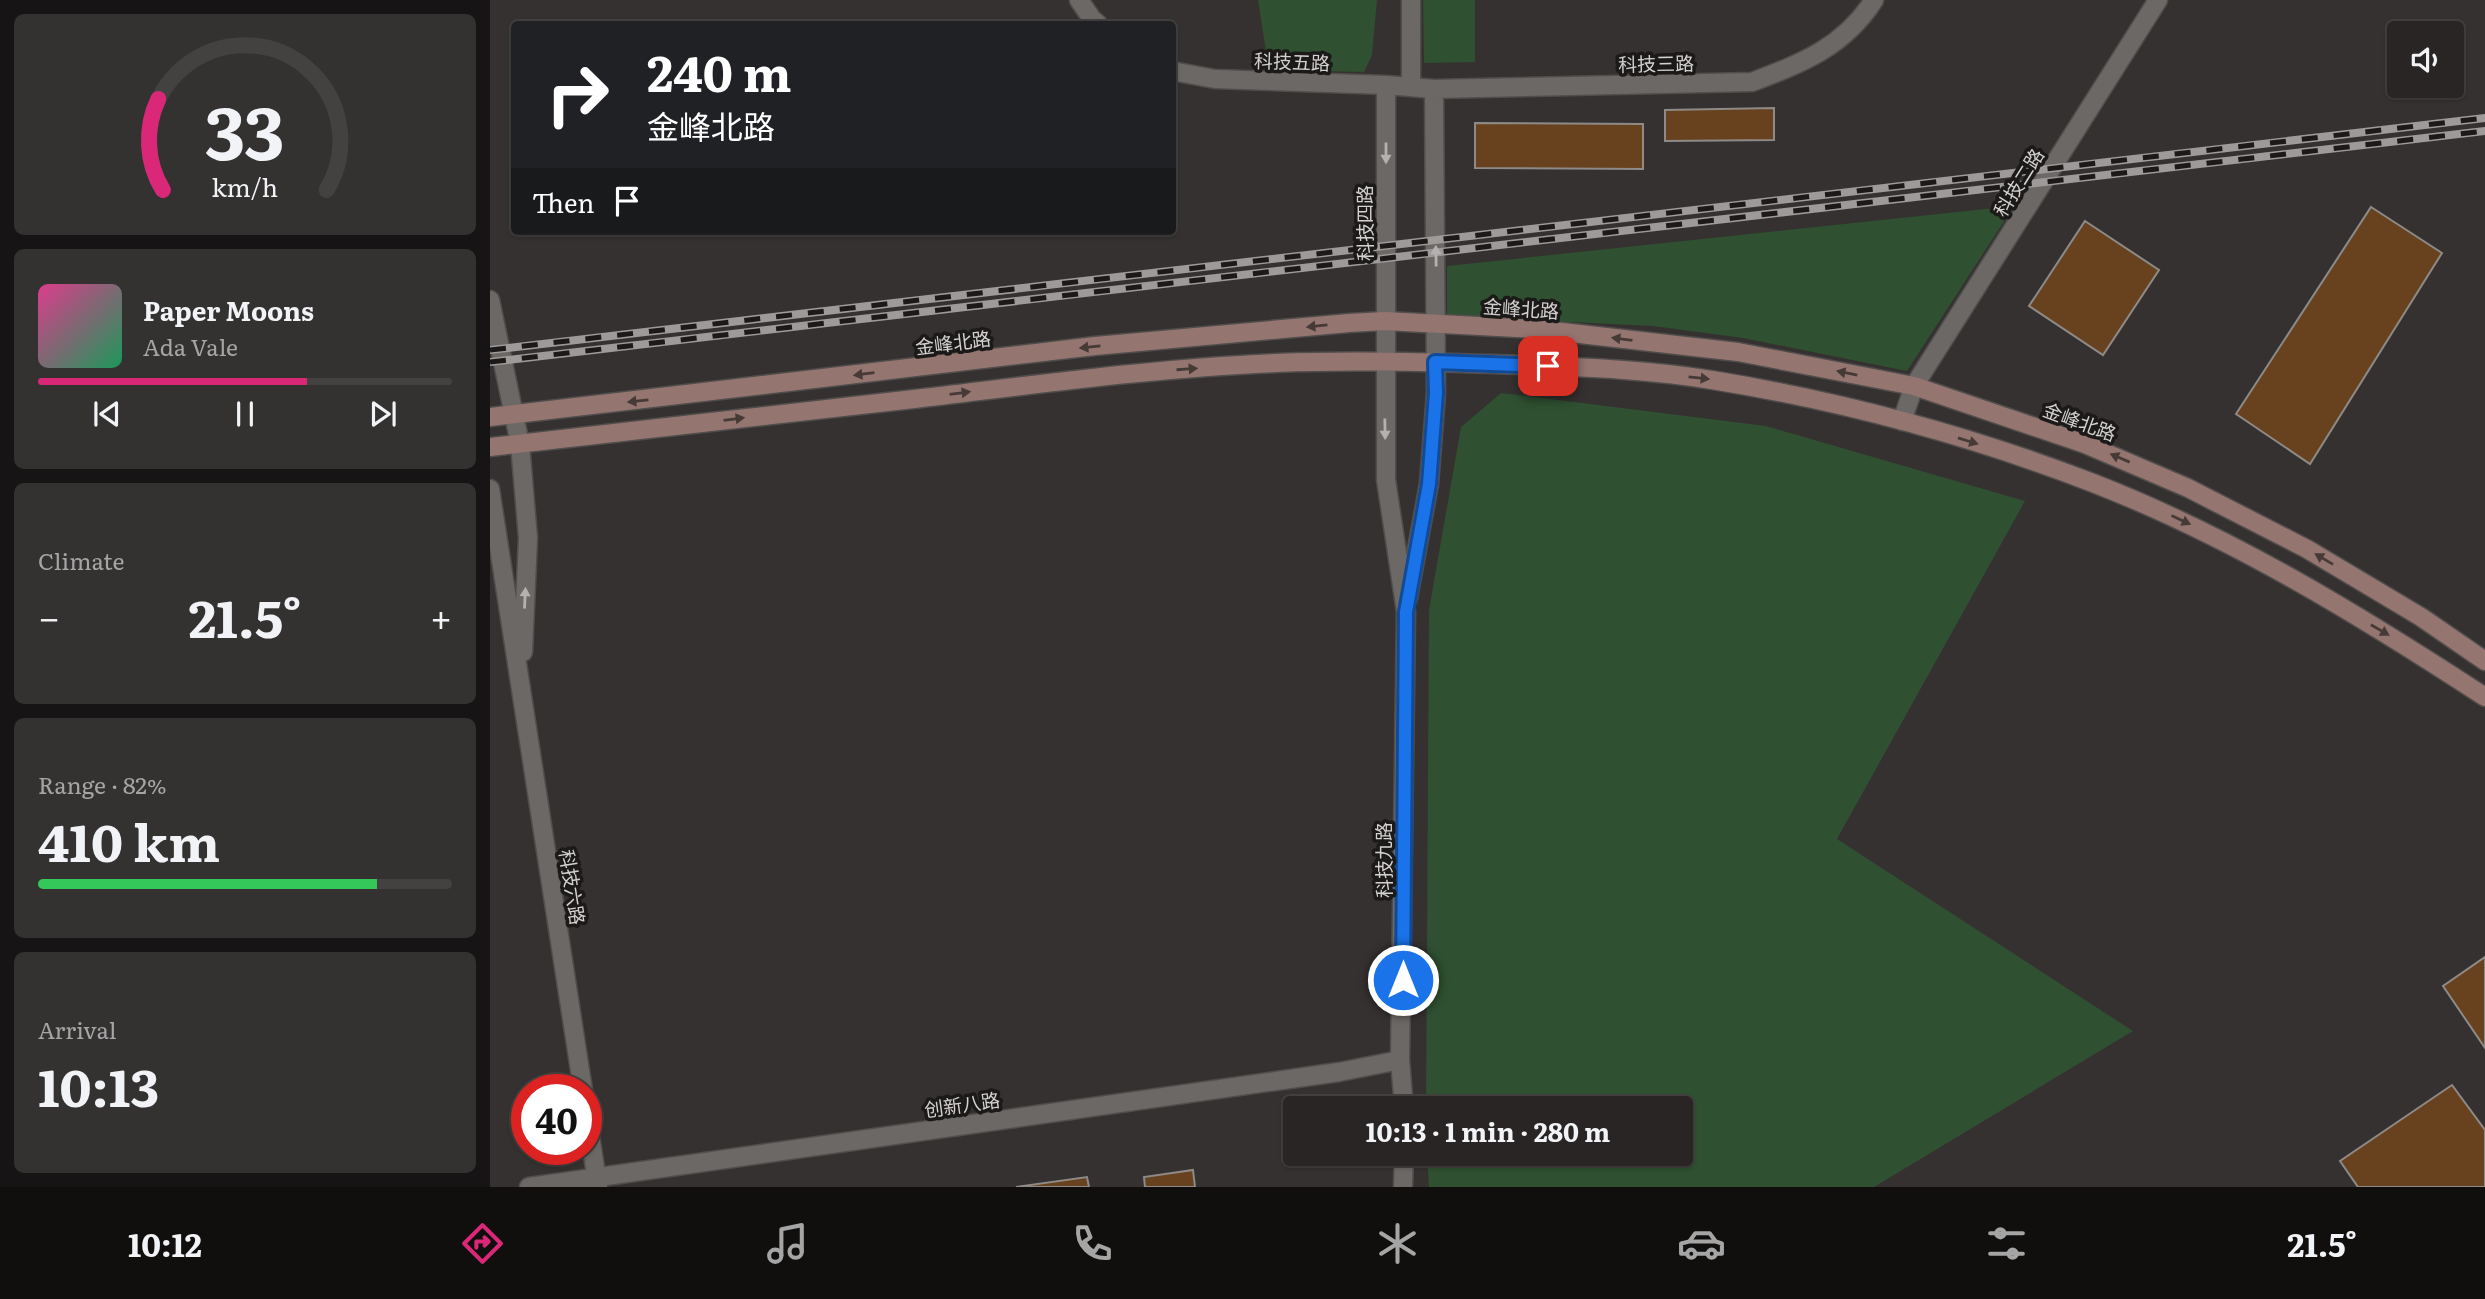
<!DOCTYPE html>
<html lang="en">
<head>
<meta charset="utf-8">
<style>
	body { margin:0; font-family:Literata,"Noto Sans SC",serif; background:#343131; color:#f1f3f6; height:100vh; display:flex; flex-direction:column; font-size:26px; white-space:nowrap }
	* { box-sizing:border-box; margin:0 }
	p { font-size:23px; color:#a5a5a6 }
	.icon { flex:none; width:38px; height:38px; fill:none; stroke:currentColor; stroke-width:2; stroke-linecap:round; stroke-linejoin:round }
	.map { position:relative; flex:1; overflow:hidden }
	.panel { display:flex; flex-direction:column; gap:14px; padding:14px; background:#161414; width:490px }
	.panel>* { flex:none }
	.banner { position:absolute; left:21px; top:21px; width:665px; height:214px; border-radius:7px; box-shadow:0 2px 5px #0004,0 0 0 2px #444241; background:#202124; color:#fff; overflow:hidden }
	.tools { position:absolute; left:1897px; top:21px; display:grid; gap:14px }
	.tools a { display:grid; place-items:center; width:77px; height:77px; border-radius:7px; background:#282524; box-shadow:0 2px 5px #0004,0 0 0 2px #444241; font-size:35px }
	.speed { position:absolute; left:21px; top:1074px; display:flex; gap:14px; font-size:35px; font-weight:700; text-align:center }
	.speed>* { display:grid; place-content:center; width:91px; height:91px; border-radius:50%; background:#282524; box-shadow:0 2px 5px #0004,0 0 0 2px #444241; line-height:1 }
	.speed .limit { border:10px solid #d22; background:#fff; color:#111 }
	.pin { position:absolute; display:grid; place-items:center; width:60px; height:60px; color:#fff; margin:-30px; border-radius:14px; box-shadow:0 4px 10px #0006 }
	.me { position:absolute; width:77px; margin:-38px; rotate:0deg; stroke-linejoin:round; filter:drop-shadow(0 0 5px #0008) }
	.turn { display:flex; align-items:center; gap:24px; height:147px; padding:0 21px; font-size:32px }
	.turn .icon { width:91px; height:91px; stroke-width:2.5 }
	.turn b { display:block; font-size:49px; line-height:60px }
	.then { display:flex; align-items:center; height:66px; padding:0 21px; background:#0003; gap:14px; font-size:26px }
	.big { font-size:52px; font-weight:700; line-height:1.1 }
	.panel .card { flex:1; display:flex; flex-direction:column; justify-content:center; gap:10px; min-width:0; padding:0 24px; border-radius:10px; background:#343131 }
	.panel .dial { align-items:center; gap:0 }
	.dial svg { height:182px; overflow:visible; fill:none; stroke:#444241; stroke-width:7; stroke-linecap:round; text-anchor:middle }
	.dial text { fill:#f1f3f6; stroke:none }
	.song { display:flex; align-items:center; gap:21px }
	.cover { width:84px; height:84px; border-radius:10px; background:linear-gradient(135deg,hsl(330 70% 55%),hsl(150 70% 35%)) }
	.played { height:7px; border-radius:4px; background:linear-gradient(90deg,#db2777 65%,#444241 65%) }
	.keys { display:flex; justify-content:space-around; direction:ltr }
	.heat { display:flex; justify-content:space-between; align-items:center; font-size:38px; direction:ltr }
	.charge { height:10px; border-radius:5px; background:linear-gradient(90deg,#34c759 82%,#444241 0) }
	.trip { position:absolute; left:793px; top:1096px; width:410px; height:70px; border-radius:7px; background:#282524; box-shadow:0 2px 5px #0004,0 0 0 2px #444241; font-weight:700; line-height:70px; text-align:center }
	.tab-bar { display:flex; height:112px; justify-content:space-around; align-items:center; background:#100f0e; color:#a5a5a6 }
	.tab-bar .icon { width:49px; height:49px }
	.tab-bar .selected { color:#db2777 }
	.tab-bar b { font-size:32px; color:#f1f3f6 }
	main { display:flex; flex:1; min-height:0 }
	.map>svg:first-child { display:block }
</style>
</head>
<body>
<main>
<section class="panel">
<div class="card dial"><svg viewBox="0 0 100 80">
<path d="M14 69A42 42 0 1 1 86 69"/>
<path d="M14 69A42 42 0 0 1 12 29" stroke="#db2777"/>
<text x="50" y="56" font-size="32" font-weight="700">33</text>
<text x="50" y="72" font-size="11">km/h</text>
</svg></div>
<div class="card">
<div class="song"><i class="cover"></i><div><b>Paper Moons</b><p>Ada Vale</p></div></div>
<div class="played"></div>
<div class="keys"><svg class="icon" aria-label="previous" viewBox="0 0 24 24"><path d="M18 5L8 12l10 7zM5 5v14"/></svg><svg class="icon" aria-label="pause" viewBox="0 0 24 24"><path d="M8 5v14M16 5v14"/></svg><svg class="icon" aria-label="next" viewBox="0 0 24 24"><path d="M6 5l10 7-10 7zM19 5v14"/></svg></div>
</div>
<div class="card"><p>Climate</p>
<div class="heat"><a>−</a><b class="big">21.5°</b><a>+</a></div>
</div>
<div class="card"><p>Range · 82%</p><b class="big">410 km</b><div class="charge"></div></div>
<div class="card"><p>Arrival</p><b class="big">10:13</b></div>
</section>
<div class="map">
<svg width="1995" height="1187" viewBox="0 0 1995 1187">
	<rect width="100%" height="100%" fill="#353130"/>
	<path fill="#2f5031" d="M 768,0 L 887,0 L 882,55 L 874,72 L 779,70 Z
		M 933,0 L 985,0 L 985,62 L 934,63 Z
		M 1524,206 L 1417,371 L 1253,338 L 1163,326 L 957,316 L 957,266 Z
		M 1011,393 L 1276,426 L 1535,501 L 1347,839 L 1643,1031 L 1384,1187 L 939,1187 L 937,1153 L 1190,1153 L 1190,1108 L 936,1108 L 939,610 L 971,427 Z"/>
	<path fill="#68421e" stroke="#8d8a87" stroke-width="2" d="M 1284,108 L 1284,140 L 1175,141 L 1175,110 Z
		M 985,123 L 1153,124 L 1153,169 L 985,168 Z
		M 1881,207 L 1952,253 L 1820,464 L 1746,414 Z
		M 1595,221 L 1669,270 L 1613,355 L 1539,306 Z
		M 1995,957 L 1995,1048 L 1953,986 Z
		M 1962,1085 L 1995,1130 L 1995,1187 L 1868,1187 L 1850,1161 Z
		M 703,1170 L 705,1187 L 655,1187 L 654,1177 Z
		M 597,1177 L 599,1187 L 526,1187 Z"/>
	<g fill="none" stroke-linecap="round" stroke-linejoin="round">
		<defs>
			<path id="tertiary" d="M 589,0 L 602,19 L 608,24
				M 921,0 L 921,86
				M 682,71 L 725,79 L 896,85 L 944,89 L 1262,82 C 1312,63 1354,47 1384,0
				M 896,85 L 896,480 L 916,612 L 910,1060 L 914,1108
				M 0,300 L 30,444 L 38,538 L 33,652
				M 1412,421 L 1424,386 L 1668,0
				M 0,489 L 93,1090
				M 918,598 L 939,484 L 946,393 L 944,89
				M 96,1110 L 108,1187
				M 39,1187 L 849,1072 L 910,1060
				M 913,1187 L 914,1153"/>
			<path id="secondary" d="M 0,417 L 605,346 L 859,323 L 895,321 L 1046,329 L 1248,352 L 1424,386 L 1595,444 L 1698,488 L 1817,549 L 1931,617 L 1995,661
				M 0,447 C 141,431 283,415 424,399 C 544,385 665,368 786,363 C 859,360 932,362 1004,364 C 1077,367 1150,368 1222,380 C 1351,401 1481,436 1603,483 C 1742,537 1871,616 1995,697"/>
		</defs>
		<use href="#tertiary" stroke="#504d4c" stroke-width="21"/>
		<use href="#secondary" stroke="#504d4c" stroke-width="21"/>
		<use href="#tertiary" stroke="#6b6866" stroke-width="18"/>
		<use href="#secondary" stroke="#957570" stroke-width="18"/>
		<defs>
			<path id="rail" d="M 0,350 L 1995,118
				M 0,362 L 1995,131"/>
		</defs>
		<use href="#rail" stroke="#9e9a99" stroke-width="8"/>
		<use href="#rail" stroke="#1b1a19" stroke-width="5" stroke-dasharray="16" stroke-linecap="butt"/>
	</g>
	<defs><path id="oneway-solid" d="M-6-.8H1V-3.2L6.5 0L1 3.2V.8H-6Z" transform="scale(1.75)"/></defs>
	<g fill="#b4b2b0">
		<use href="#oneway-solid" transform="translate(896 153) rotate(90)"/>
		<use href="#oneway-solid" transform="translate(946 256) rotate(-91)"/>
		<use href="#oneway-solid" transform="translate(895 429) rotate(89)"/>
		<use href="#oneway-solid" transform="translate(35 598) rotate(-87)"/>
	</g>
	<g fill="#463a37">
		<use href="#oneway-solid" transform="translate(827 326) rotate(174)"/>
		<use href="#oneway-solid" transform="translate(1132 339) rotate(-173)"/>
		<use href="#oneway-solid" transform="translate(600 347) rotate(174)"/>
		<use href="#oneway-solid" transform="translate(697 369) rotate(-4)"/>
		<use href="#oneway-solid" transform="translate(1357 373) rotate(-169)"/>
		<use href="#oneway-solid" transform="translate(374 374) rotate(173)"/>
		<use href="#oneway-solid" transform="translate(1209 378) rotate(6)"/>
		<use href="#oneway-solid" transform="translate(470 393) rotate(-7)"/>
		<use href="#oneway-solid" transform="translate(148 401) rotate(174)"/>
		<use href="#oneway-solid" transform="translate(244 419) rotate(-7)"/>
		<use href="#oneway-solid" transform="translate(1478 441) rotate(17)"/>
		<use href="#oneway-solid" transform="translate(1630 458) rotate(-157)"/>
		<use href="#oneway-solid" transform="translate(1691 520) rotate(25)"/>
		<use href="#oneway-solid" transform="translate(1834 559) rotate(-149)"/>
		<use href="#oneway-solid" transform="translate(1890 630) rotate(30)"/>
	</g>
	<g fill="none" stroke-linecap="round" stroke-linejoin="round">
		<defs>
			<path id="route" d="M 913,980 L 916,612 L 939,484 L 946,393 L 945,362 L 1058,366"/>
		</defs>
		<use href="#route" stroke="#114b97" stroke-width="18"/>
		<use href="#route" stroke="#1a73e8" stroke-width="12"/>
	</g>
	<g text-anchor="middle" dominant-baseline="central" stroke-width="7" stroke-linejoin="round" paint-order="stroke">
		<g font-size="19" fill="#d4d1d0" stroke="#1b1a19">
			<text transform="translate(802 61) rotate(2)">科技五路</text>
			<text transform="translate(1166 63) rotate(-1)">科技三路</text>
			<text transform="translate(1528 182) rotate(-58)">科技二路</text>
			<text transform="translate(874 223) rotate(-90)">科技四路</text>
			<text transform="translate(1031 308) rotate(4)">金峰北路</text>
			<text transform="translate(463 342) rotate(-7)">金峰北路</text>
			<text transform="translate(1590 421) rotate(20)">金峰北路</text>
			<text transform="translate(893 860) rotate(-90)">科技九路</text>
			<text transform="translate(83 887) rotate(81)">科技六路</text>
			<text transform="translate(472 1104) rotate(-8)">创新八路</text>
		</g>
	</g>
</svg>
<div class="tools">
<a><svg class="icon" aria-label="sound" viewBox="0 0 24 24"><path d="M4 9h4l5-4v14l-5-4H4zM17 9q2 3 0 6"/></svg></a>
</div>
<div class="speed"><div class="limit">40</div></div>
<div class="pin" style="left:1058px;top:366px;background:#d93025"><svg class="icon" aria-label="arrive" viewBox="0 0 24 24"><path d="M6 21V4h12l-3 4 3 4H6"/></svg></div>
<svg class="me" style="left:913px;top:980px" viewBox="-20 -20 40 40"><circle r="17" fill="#1a73e8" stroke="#fff" stroke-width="3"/><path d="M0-11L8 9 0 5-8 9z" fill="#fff"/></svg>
<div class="trip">10:13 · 1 min · 280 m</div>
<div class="banner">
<div class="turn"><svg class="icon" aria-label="right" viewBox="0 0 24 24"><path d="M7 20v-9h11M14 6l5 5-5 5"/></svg><div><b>240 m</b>金峰北路</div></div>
<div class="then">Then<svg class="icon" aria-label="arrive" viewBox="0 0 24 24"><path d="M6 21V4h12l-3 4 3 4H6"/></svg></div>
</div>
</div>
</main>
<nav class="tab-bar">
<b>10:12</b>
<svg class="icon selected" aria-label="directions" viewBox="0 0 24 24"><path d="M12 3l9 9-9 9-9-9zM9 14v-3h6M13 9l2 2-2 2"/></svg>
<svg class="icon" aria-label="music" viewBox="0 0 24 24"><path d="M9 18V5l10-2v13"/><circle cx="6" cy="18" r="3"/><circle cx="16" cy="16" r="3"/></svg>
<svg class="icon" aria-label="phone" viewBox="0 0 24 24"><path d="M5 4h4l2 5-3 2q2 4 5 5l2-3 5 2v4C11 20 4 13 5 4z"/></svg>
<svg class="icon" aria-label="climate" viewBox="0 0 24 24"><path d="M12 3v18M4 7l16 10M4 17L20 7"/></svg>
<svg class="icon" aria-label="car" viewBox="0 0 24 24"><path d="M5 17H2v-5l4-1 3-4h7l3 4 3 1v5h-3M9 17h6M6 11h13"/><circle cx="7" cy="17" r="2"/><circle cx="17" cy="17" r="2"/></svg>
<svg class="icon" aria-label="filters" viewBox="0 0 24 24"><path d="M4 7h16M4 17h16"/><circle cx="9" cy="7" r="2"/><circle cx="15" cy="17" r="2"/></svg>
<b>21.5°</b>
</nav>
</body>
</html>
